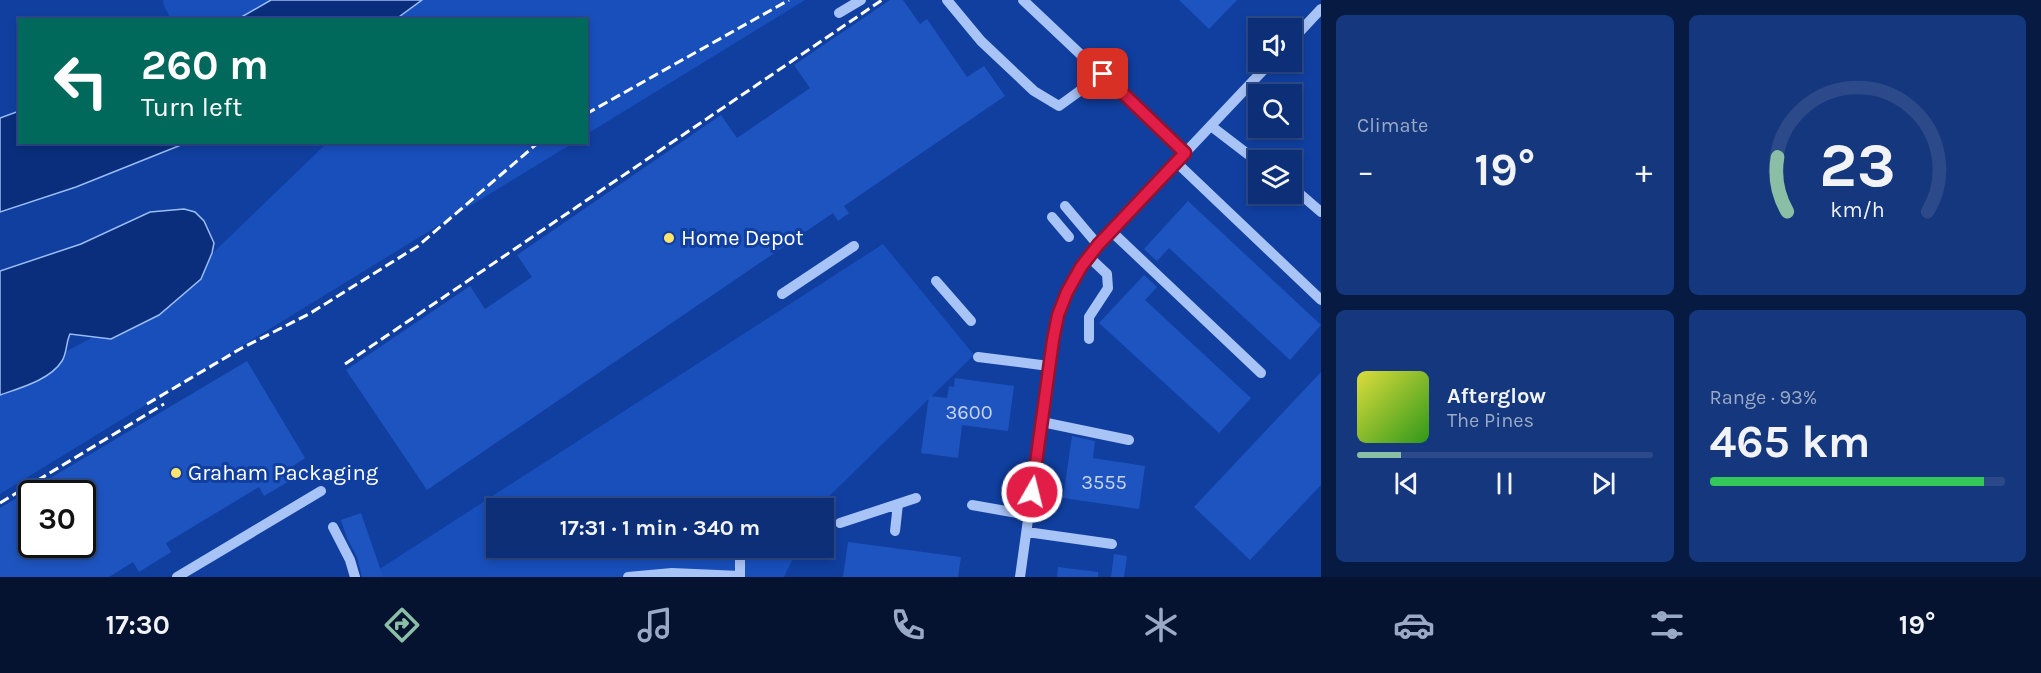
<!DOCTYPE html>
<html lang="en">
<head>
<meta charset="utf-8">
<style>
	body { margin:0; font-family:Karla,sans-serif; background:#15377d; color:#f1f3f6; height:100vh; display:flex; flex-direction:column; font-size:22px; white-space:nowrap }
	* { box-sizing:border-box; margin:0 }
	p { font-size:20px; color:#9aa9c6 }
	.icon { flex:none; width:33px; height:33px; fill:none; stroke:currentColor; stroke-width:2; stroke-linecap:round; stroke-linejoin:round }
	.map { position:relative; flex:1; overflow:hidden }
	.side { display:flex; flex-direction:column; gap:15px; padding:15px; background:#071a42; width:720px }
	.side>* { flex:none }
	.guide { position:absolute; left:18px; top:18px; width:570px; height:126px; border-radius:0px; box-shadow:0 3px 9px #0003,0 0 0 2px #2c4a8a; background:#00695c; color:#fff; overflow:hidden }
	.controls { position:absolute; left:1248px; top:18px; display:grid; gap:12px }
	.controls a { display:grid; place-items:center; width:54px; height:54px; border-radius:0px; background:#0c2f78; box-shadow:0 3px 9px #0003,0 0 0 2px #2c4a8a; font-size:30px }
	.speed { position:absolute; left:18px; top:480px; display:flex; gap:12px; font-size:30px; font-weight:700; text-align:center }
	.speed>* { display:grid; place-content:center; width:78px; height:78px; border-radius:50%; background:#0c2f78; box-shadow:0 3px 9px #0003,0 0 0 2px #2c4a8a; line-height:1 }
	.speed .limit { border:3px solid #111; border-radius:9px; background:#fff; color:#111 }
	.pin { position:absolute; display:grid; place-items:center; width:51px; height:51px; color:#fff; margin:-26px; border-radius:12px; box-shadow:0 3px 9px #0006 }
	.me { position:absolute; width:66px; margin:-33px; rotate:8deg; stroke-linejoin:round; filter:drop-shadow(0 0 4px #0008) }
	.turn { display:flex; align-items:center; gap:21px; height:126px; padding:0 24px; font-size:27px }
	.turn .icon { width:78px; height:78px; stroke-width:2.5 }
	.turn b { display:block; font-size:42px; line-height:51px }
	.big { font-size:45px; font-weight:700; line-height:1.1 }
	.side .card { flex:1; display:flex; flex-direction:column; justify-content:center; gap:9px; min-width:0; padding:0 21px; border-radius:9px; background:#15377d }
	.side .dial { align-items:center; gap:0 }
	.dial svg { height:156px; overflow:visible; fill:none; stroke:#2c4a8a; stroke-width:7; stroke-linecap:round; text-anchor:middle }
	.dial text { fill:#f1f3f6; stroke:none }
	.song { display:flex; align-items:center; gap:18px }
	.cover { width:72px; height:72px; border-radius:9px; background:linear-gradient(135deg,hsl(60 70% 55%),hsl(110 70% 35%)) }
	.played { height:6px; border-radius:3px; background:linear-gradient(90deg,#8abfa5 15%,#2c4a8a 15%) }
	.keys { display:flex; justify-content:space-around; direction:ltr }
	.heat { display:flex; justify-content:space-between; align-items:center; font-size:33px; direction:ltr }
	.charge { height:9px; border-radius:4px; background:linear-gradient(90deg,#34c759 93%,#2c4a8a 0) }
	.side .tiles { flex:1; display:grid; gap:15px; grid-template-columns:repeat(2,1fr) }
	.trip { position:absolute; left:486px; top:498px; width:348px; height:60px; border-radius:0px; background:#0c2f78; box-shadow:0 3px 9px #0003,0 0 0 2px #2c4a8a; font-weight:700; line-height:60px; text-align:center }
	.tabs { display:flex; height:96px; justify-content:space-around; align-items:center; background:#051330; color:#9aa9c6 }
	.tabs .icon { width:42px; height:42px }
	.tabs .current { color:#8abfa5 }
	.tabs b { font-size:27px; color:#f1f3f6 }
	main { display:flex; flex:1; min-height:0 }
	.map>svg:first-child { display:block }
</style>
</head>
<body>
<main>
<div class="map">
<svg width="1321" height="577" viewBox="0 0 1321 577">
	<rect width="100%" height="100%" fill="#103fa0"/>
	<path fill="#184fbb" d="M 163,0 L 271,0 L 238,20 L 171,19 L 164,6 Z
		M 421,0 L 805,0 L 587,134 L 586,20 L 392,20 Z
		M 327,143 L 573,143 L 0,494 L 0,386 L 164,300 Z
		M 883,244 L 974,355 L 817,508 L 496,508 L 496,548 L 798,548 L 784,577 L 383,577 L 378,570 Z"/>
	<path fill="#0a2e7c" stroke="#9abcf9" stroke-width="1.5" d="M 271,0 L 422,0 L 396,19 L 238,19 Z
		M 19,111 L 20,142 L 186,143 L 76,187 L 0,212 L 0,118 Z
		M 184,209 L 195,212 L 204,221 L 214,243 L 212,253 L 201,279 L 159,315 L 111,339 L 70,334 C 66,342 67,353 62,361 C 50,380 20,388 0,395 L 0,271 L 81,244 L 150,212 Z"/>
	<path fill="#1e54bf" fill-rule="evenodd" d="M 890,0 L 903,0 L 920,24 L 927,19 L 967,77 L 984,66 L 1005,96 L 844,206 L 849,213 L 838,221 L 833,213 L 427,490 L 346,370 L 470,286 L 485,309 L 532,277 L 517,255 L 721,115 L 737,138 L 810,88 L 794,65 Z
		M 1179,0 L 1237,0 L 1209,29 Z
		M 1188,201 L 1321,325 L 1290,360 L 1169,248 L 1157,261 L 1144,249 Z
		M 1144,275 L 1157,287 L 1145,300 L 1251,398 L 1219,433 L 1099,323 Z
		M 247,361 L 305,458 L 290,468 L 296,477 L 264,496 L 259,487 L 166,543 L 171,552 L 139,572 L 133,562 L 109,577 L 0,577 L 0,508 ZM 32,494 L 82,494 L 82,544 L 32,544 Z
		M 1321,372 L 1321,485 L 1250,560 L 1194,507 Z
		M 955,378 L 1014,386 L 1008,431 L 962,425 L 958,458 L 921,453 L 929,396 L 947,398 L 949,386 L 954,387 Z
		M 1072,436 L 1095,441 L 1093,458 L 1145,466 L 1139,509 L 1063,498 Z
		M 361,513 L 383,577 L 362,577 L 357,557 L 347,538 L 341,520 Z
		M 848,542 L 961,557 L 958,577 L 843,577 Z
		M 1114,554 L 1127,556 L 1124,577 L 1111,577 Z
		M 1058,567 L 1098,572 L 1098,577 L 1057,577 Z"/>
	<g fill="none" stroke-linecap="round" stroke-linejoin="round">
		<path stroke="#a8c3f5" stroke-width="10" d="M 947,0 L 981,41 L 1034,91 L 1059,106 L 1103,74
			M 1023,0 L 1185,153
			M 839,13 L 861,0
			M 1292,40 L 1321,9
			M 1211,126 L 1258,162
			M 1176,162 L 1321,300
			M 1292,187 L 1321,212
			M 1065,206 L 1098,245
			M 1052,217 L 1069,237
			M 1111,231 L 1261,373
			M 936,281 L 971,321
			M 782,294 L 854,246
			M 1089,339 L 1089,317 L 1108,288 L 1107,274 L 1089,257
			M 978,357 L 1049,366
			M 1042,422 L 1129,440
			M 972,505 L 1029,515
			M 840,523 L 916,498
			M 333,527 L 350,560 L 355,577
			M 895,531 L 898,504
			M 1027,532 L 1112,544
			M 740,558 L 740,577
			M 177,577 L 321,491
			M 628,577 L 672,573 L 740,576
			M 1020,577 L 1053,340 C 1061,301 1074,276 1098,245 L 1271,62"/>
		<path stroke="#fff" stroke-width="3" stroke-dasharray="10 4.5" stroke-linecap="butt" d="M 586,114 L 789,0
			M 345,364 L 882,0
			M 147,404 L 240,349 L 309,314 L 418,246 L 539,142
			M 0,503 L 164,404"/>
	</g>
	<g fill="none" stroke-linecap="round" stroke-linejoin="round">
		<defs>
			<path id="route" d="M 1032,492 L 1053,340 L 1058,315 L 1067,292 L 1081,267 L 1098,245 L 1185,153 L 1103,74"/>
		</defs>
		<use href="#route" stroke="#92132f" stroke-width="15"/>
		<use href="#route" stroke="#e11d48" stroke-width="10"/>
	</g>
	<g fill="#ffe56d" stroke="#103fa0" stroke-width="2">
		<circle cx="669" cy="238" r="6"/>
		<circle cx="176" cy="473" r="6"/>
	</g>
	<g text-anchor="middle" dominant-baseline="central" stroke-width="6" stroke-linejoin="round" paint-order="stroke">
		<g font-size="20" fill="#c7d4ef">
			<text x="969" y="412">3600</text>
			<text x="1104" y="482">3555</text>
		</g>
		<g font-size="22" fill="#fff" stroke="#103fa0" text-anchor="start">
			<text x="681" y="238">Home Depot</text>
			<text x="188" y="473">Graham Packaging</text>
		</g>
	</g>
</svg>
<div class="controls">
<a><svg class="icon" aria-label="sound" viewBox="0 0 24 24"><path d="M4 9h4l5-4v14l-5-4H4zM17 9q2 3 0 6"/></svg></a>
<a><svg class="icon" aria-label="search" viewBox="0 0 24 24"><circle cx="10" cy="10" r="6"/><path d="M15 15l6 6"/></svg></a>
<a><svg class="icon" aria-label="layers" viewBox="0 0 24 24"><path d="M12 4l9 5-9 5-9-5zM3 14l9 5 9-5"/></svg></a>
</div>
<div class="speed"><div class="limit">30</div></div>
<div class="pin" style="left:1103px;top:74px;background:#d93025"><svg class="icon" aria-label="arrive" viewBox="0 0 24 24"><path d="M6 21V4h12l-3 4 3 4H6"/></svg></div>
<svg class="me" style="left:1032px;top:492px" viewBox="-20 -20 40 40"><circle r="17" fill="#e11d48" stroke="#fff" stroke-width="3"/><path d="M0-11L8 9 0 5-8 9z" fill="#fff"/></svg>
<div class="trip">17:31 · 1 min · 340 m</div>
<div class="guide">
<div class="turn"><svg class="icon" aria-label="left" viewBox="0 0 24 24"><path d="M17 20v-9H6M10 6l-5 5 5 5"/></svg><div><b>260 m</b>Turn left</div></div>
</div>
</div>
<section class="side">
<div class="tiles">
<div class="card"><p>Climate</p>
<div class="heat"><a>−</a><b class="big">19°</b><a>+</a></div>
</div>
<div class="card dial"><svg viewBox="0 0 100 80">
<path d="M14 69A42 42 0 1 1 86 69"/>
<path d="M14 69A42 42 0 0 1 9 41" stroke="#8abfa5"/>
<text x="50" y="56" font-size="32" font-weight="700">23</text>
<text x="50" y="72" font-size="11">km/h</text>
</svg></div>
<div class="card">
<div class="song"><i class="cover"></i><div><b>Afterglow</b><p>The Pines</p></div></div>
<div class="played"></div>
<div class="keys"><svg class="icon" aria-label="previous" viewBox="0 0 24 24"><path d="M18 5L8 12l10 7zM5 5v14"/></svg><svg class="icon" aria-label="pause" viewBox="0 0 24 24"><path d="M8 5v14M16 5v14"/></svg><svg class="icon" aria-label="next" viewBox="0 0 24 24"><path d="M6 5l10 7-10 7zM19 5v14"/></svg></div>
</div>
<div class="card"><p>Range · 93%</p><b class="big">465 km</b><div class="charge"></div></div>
</div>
</section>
</main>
<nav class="tabs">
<b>17:30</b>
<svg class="icon current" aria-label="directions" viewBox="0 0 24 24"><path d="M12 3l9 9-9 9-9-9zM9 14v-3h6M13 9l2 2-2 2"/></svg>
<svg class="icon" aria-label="music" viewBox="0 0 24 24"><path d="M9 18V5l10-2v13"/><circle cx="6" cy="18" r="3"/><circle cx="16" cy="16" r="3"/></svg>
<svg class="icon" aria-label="phone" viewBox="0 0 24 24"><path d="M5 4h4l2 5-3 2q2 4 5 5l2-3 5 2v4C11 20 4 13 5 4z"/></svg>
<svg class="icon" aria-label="climate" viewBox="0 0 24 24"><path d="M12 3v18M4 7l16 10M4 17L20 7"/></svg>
<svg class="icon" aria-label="car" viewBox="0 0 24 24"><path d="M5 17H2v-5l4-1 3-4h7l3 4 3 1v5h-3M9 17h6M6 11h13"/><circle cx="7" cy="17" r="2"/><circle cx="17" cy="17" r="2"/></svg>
<svg class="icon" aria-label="filters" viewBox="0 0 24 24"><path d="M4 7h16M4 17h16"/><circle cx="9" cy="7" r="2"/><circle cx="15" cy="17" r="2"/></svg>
<b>19°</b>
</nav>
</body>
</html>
